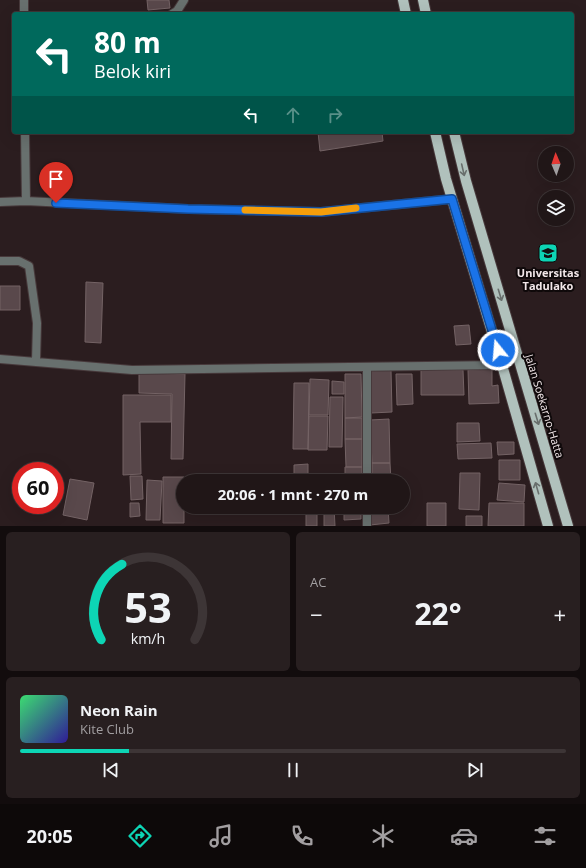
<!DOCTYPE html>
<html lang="id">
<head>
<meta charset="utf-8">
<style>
	body { margin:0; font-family:"Open Sans",sans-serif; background:#281f20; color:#f1f3f6; height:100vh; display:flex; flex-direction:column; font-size:15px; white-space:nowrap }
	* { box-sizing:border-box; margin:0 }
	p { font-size:13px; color:#a29fa1 }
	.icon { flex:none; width:22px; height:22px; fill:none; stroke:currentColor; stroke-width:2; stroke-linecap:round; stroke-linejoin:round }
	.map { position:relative; height:526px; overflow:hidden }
	.details { display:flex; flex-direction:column; gap:6px; padding:6px; background:#120c0d; flex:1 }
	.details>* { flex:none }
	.banner { position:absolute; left:12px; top:12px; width:562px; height:122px; border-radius:4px; box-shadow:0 4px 16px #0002,0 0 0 1px #3d3536; background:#00695c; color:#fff; overflow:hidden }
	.needle { width:26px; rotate:358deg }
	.controls { position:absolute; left:538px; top:146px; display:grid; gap:8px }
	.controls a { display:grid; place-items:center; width:36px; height:36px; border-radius:50%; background:#201617; box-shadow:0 4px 16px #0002,0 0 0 1px #3d3536; font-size:20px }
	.speed { position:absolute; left:12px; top:462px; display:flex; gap:8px; font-size:20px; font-weight:700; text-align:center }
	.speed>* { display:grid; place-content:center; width:52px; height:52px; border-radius:50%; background:#201617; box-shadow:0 4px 16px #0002,0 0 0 1px #3d3536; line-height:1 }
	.speed .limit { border:6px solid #d22; background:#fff; color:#111 }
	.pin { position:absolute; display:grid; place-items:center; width:34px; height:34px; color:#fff; margin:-41px -17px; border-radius:50% 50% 50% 0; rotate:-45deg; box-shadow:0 0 4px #0007 }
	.pin .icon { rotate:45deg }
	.me { position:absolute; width:44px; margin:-22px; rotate:343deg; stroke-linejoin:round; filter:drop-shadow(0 0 3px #0008) }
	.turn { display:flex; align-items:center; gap:14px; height:84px; padding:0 16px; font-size:18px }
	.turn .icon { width:52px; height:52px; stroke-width:2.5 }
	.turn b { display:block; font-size:28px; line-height:34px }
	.lanes { display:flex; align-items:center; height:38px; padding:0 16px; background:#0003; justify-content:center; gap:20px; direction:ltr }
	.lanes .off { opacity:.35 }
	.big { font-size:30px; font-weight:700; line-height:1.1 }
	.details .card { flex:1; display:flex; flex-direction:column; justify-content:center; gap:6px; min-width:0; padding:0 14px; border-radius:6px; background:#281f20 }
	.details .dial { align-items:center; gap:0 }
	.dial svg { height:104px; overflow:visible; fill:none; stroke:#3d3536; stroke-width:7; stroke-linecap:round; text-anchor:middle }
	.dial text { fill:#f1f3f6; stroke:none }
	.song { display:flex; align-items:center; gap:12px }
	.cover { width:48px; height:48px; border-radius:6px; background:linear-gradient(135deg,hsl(140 70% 55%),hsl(250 70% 35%)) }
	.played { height:4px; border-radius:2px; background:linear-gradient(90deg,#0dd5b5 20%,#3d3536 20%) }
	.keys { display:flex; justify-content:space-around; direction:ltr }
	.heat { display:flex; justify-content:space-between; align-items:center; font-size:22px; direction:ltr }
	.details .tiles { flex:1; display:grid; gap:6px; grid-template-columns:1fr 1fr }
	.card:last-child { grid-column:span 2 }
	.trip { position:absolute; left:176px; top:474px; width:234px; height:40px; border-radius:20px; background:#201617; box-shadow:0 4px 16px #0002,0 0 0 1px #3d3536; font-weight:700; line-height:40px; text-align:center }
	.tabs { display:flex; height:64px; justify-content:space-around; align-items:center; background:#0d0909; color:#a29fa1 }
	.tabs .icon { width:28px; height:28px }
	.tabs .on { color:#0dd5b5 }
	.tabs b { font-size:18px; color:#f1f3f6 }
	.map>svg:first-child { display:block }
</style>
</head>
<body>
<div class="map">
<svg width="586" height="526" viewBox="0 0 586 526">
	<rect width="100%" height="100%" fill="#2b1d1f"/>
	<path fill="#59484b" stroke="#746365" d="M 147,0 L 169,0 L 170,8 L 148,10 Z
		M 318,132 L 382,132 L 383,141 L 320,151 Z
		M 86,282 L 103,283 L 101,343 L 85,342 Z
		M 0,286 L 20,286 L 20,310 L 0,310 Z
		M 469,325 L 471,344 L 456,345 L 454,326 Z
		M 492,369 L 492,386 L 498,385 L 499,403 L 469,404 L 468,370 Z
		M 391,370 L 392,412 L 371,413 L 370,371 Z
		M 421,370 L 463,370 L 464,395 L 421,395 Z
		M 139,373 L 185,374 L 183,459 L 171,459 L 172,394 L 139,393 Z
		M 345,374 L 361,374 L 362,417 L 345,418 Z
		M 396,374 L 412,374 L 413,404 L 397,405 Z
		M 310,379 L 329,380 L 328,415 L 309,415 Z
		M 332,381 L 344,382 L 344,394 L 332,394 Z
		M 294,383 L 309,383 L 308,449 L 293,449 Z
		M 123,395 L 171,395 L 171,422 L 140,422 L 141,474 L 123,475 Z
		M 330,397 L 343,397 L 342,447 L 329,447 Z
		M 309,416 L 328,416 L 327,450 L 308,450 Z
		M 345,418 L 362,418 L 362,439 L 345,439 Z
		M 389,419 L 390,463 L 372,463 L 370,420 Z
		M 457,423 L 479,423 L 480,441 L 457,442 Z
		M 345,439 L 362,439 L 362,467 L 346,467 Z
		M 497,442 L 514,442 L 514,454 L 498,455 Z
		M 491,443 L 492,458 L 458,459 L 457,444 Z
		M 499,460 L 520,460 L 520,480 L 499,480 Z
		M 372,463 L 390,463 L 391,481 L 372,481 Z
		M 308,464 L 308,481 L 294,481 L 294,465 Z
		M 345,467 L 362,467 L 362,481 L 345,481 Z
		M 460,473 L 480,473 L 479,510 L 459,509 Z
		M 130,476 L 142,476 L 143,499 L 131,500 Z
		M 163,477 L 184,477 L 184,523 L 163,523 Z
		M 70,479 L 94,483 L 87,520 L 63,515 Z
		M 147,480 L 162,481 L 160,520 L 146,520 Z
		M 499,483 L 525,485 L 524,502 L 497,500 Z
		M 130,503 L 139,503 L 140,516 L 130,517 Z
		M 427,503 L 446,503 L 446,526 L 427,526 Z
		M 489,503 L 524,503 L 524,526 L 488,526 Z
		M 308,507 L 322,507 L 322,513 L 308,513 Z
		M 324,507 L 334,507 L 335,526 L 324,526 Z
		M 344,507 L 361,507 L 361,519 L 344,520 Z
		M 369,507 L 388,507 L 389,523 L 370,525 Z
		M 306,514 L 317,514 L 317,526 L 306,526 Z
		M 466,516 L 482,516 L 482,526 L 466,526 Z"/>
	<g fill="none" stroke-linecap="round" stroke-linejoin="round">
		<defs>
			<path id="minor" d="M 24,0 L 24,14
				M 172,14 L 177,11 L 184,0
				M 25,132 L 26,201
				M 0,202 L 26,201 L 188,209 L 321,212 L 452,199
				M 0,261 L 19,261 L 29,266 L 37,323 L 36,361
				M 0,359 L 132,370 L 502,365
				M 367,481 L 367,367
				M 367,507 L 367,526"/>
			<path id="primary" d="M 403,0 L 406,14
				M 423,0 L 426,14
				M 435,132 L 446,179 L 502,365 L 548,526
				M 454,132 L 466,181 L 568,526"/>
		</defs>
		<use href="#minor" stroke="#47393b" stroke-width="10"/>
		<use href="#primary" stroke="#47393b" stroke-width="12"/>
		<use href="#minor" stroke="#68706e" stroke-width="8"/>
		<use href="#primary" stroke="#b0c1bc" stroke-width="10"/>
	</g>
	<defs><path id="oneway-shaft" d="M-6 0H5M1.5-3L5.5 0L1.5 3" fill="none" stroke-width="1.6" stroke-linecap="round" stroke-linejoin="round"/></defs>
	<g stroke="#686e6c">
		<use href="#oneway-shaft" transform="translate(463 170) rotate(77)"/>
		<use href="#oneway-shaft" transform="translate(500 295) rotate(73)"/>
		<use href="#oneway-shaft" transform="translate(537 419) rotate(73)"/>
		<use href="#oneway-shaft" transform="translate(537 488) rotate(-106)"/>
	</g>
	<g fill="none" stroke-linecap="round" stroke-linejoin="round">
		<defs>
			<path id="route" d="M 56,203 L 188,209 L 321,212 L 452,199 L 498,350"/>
		</defs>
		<use href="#route" stroke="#114b97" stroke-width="10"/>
		<use href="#route" stroke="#1a73e8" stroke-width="7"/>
		<path stroke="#f59e0b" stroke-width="7" d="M 245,210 L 321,212 L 356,208"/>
	</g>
	<defs>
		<symbol id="university-square" viewBox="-11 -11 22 22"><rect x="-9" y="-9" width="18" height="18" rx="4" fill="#0dd5b5" stroke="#0f090a"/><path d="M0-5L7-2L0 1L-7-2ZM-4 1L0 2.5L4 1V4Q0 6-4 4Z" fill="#111"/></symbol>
	</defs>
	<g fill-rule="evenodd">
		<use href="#university-square" x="537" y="242" width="22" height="22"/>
	</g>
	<g text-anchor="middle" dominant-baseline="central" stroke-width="4" stroke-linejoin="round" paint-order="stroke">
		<g font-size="11" font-weight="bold" fill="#f2e7e9" stroke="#0f090a">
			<text x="548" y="272">Universitas<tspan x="548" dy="13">Tadulako</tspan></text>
		</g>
		<g font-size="11" fill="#f2e7e9" stroke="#0f090a">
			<text transform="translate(545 406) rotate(73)">Jalan Soekarno-Hatta</text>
		</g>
	</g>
</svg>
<div class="controls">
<a><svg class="needle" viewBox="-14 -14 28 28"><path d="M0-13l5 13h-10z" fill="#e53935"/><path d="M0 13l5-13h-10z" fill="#a29fa1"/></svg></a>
<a><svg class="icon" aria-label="layers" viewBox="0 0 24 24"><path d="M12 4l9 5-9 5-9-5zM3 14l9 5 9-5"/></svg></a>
</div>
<div class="speed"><div class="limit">60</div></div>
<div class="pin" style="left:56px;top:203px;background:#d93025"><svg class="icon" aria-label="arrive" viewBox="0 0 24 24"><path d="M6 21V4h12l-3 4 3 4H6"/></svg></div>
<svg class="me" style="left:498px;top:350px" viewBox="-20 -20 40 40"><circle r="17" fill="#1a73e8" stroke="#fff" stroke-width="3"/><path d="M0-11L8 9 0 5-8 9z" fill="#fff"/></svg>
<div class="trip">20:06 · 1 mnt · 270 m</div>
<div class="banner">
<div class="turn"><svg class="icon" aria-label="left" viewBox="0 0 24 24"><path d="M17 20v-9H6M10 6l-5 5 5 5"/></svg><div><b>80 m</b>Belok kiri</div></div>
<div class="lanes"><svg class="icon" aria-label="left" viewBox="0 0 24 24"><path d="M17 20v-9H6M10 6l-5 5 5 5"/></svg><svg class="icon off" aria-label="ahead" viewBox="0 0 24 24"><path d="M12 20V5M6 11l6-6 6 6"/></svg><svg class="icon off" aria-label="right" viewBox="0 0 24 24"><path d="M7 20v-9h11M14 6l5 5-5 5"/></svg></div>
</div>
</div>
<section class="details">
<div class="tiles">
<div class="card dial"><svg viewBox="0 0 100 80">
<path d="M14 69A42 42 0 1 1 86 69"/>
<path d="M14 69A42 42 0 0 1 30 11" stroke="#0dd5b5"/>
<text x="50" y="56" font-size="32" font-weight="700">53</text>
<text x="50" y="72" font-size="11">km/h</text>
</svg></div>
<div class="card"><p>AC</p>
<div class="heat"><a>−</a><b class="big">22°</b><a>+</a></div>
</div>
<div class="card">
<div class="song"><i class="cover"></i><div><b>Neon Rain</b><p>Kite Club</p></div></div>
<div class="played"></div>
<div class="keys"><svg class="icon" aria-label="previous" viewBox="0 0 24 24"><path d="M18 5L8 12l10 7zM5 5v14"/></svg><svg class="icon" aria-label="pause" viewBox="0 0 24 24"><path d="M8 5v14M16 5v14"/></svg><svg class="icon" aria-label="next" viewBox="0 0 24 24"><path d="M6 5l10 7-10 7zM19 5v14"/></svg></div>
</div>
</div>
</section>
<nav class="tabs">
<b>20:05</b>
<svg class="icon on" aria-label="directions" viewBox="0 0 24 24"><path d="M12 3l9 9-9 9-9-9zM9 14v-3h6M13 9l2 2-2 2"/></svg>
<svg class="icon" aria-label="music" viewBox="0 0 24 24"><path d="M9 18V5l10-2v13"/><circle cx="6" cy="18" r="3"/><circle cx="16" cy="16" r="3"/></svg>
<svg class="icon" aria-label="phone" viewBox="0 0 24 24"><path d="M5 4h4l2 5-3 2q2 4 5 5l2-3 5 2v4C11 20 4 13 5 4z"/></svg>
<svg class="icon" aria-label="climate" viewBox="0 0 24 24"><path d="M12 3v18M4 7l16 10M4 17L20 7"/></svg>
<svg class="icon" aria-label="car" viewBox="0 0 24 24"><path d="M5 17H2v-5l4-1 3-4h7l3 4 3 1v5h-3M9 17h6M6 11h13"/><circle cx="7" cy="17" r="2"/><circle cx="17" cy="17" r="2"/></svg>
<svg class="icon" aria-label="filters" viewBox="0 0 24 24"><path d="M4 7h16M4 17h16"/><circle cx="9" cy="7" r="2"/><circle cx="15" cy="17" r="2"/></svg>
</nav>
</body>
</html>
